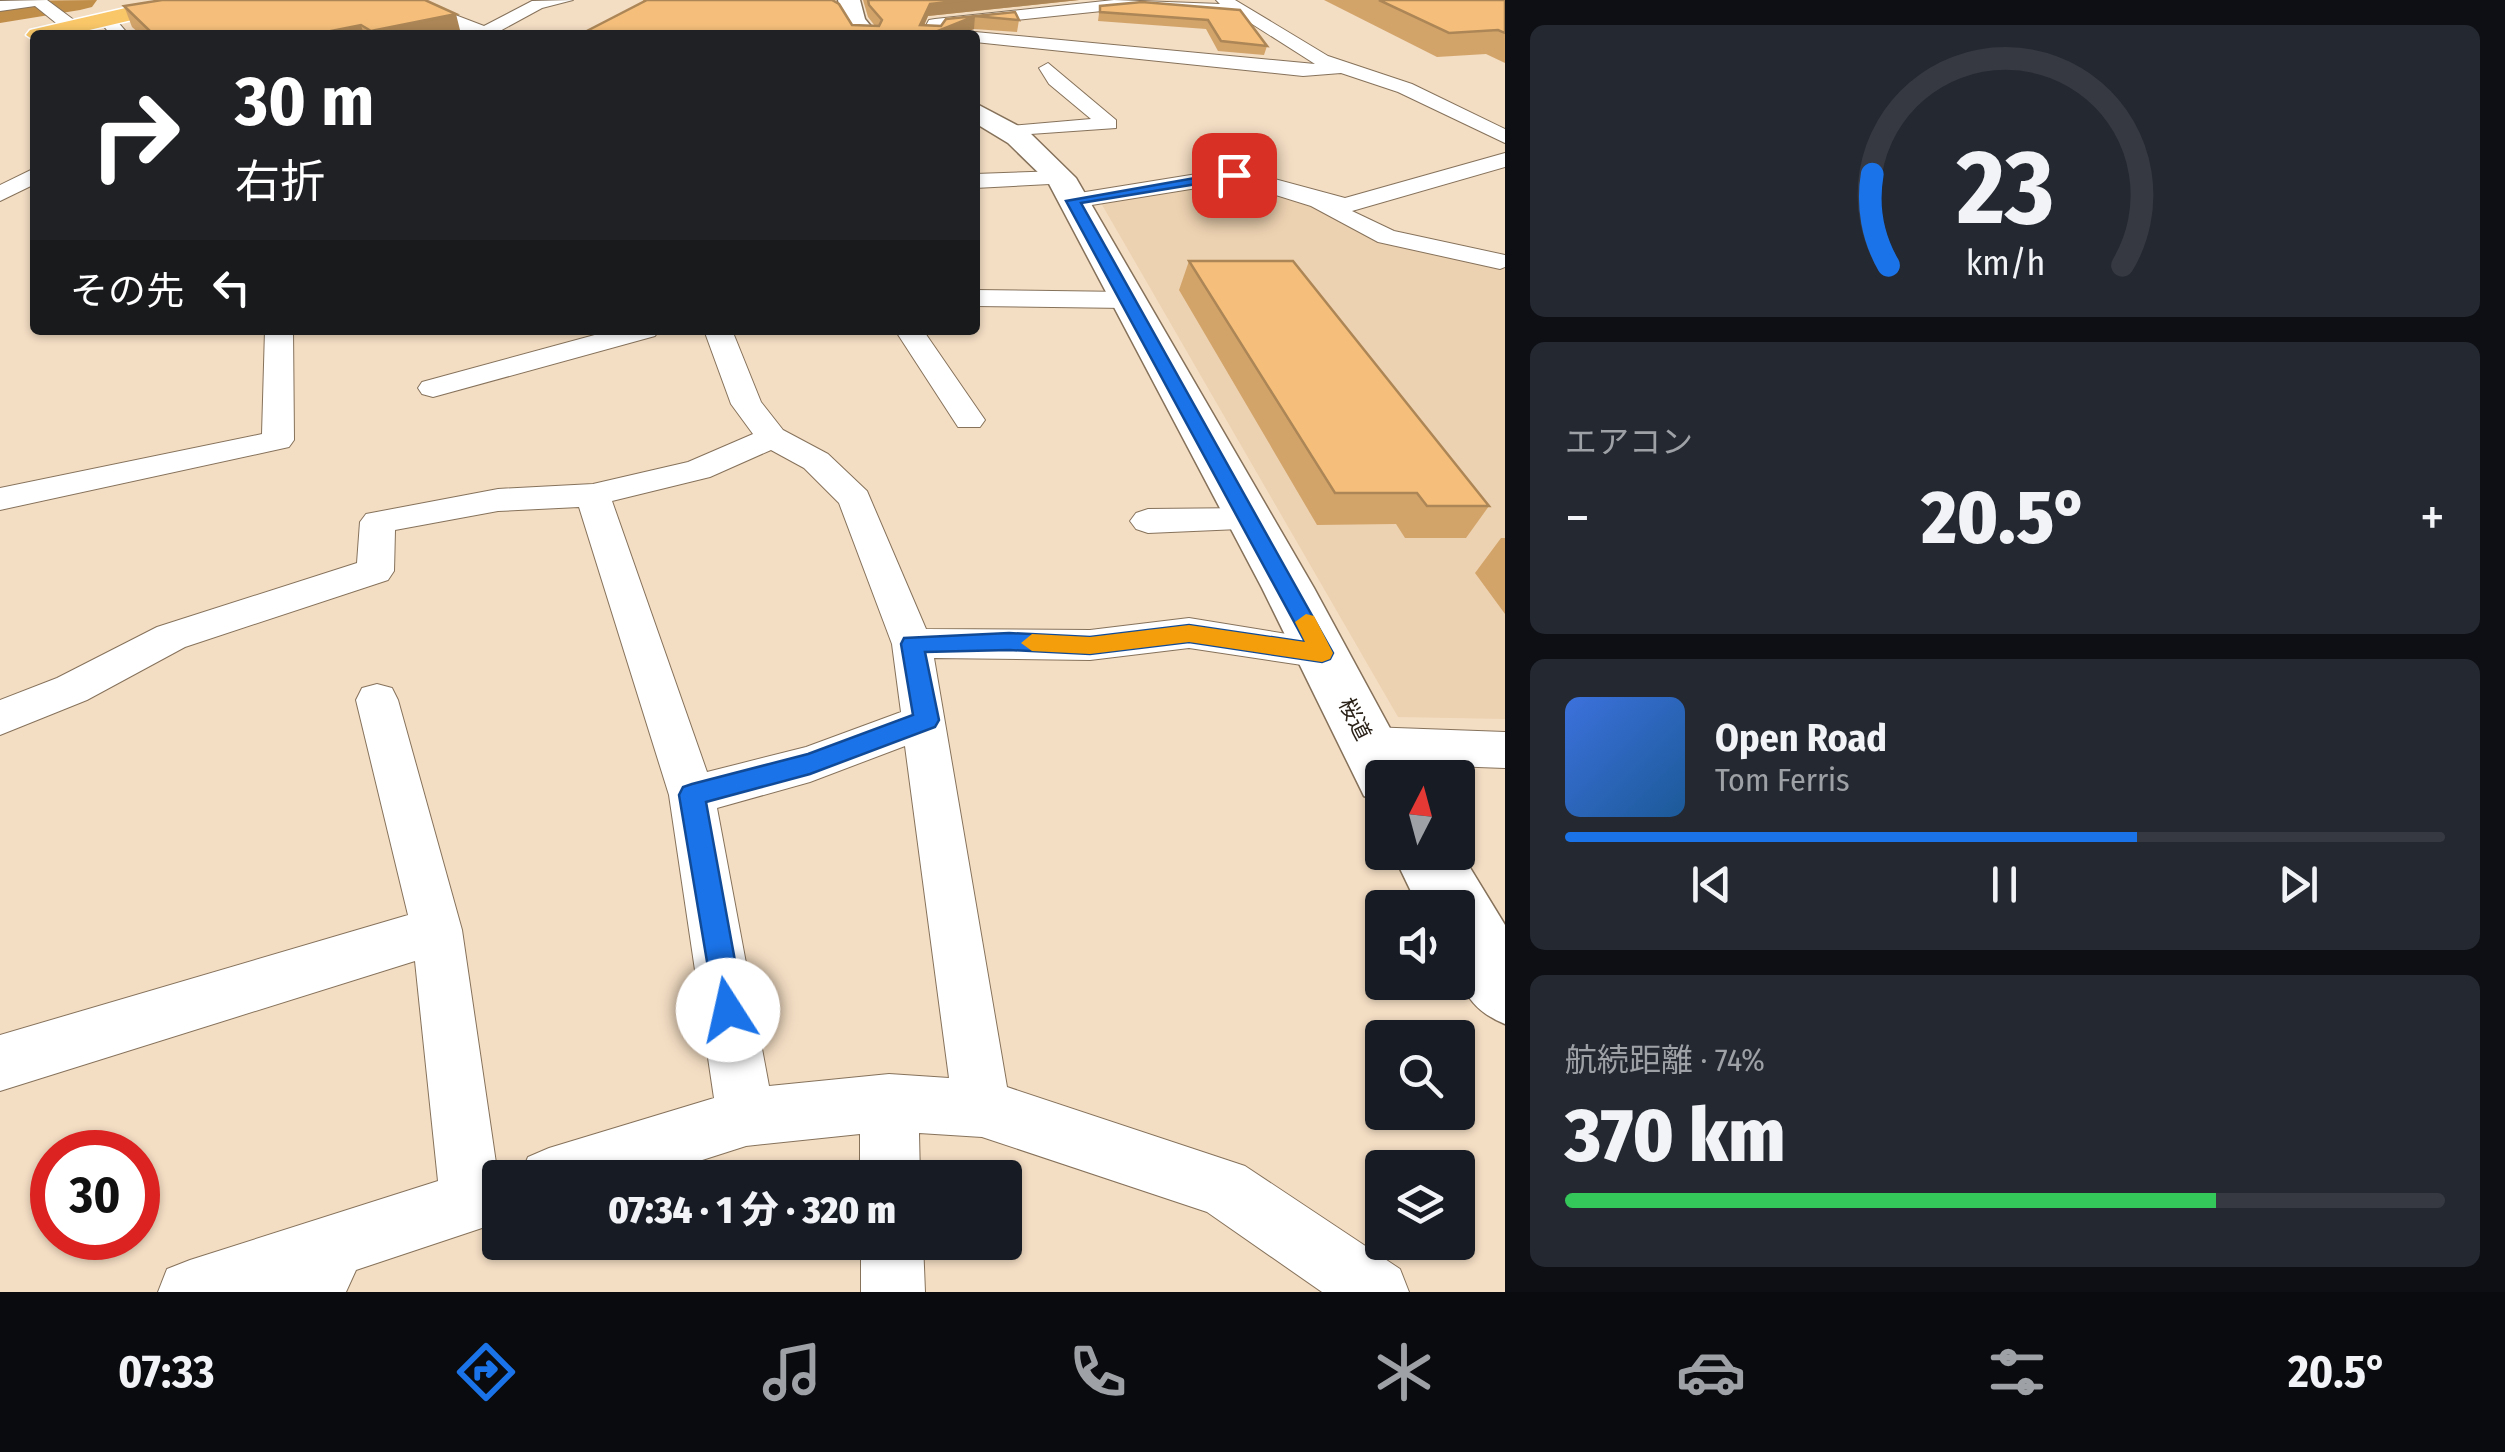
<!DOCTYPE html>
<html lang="ja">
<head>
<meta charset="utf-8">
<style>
	body { margin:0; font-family:"Fira Sans Condensed","Noto Sans JP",sans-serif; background:#242831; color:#f1f3f6; height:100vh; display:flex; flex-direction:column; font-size:38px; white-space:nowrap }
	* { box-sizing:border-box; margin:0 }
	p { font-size:32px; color:#9ea1a6 }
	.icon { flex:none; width:55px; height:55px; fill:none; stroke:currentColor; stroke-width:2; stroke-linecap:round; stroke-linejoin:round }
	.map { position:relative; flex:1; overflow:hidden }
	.side { display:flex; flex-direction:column; gap:25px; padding:25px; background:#0d0f14; width:1000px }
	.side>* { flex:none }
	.banner { position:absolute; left:30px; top:30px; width:950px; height:305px; border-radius:10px; box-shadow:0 2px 8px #0004; background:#202124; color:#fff; overflow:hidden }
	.needle { width:65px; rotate:6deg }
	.controls { position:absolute; left:1365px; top:760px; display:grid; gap:20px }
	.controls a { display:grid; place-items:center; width:110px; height:110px; border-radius:10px; background:#171b24; box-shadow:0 2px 8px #0004; font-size:50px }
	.speed { position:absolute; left:30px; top:1130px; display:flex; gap:20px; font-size:50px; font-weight:700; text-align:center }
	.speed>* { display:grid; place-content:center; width:130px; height:130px; border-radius:50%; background:#171b24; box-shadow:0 2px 8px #0004; line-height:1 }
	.speed .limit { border:15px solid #d22; background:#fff; color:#111 }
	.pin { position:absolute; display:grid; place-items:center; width:85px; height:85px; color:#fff; margin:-42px; border-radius:20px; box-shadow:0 5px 15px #0006 }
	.me { position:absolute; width:110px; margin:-55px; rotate:350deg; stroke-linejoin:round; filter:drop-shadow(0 0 8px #0008) }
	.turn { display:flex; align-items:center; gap:35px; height:210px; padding:0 40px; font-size:45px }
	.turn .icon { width:130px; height:130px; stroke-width:2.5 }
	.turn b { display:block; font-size:70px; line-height:85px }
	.then { display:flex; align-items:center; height:95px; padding:0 40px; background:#0003; gap:20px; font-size:38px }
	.big { font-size:75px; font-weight:800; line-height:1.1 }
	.side .tile { flex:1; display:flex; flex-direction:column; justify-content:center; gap:15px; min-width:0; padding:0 35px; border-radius:15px; background:#242831 }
	.side .dial { align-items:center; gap:0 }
	.dial svg { height:260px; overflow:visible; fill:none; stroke:#363941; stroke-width:7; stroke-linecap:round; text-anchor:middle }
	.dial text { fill:#f1f3f6; stroke:none }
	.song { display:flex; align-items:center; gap:30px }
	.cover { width:120px; height:120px; border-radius:15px; background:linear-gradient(135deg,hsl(220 70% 55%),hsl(210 70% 35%)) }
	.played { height:10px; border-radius:5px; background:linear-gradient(90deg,#1a73e8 65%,#363941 65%) }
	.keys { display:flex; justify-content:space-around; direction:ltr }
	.heat { display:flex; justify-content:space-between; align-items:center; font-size:55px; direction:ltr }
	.charge { height:15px; border-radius:8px; background:linear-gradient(90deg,#34c759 74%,#363941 0) }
	.trip { position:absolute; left:482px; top:1160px; width:540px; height:100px; border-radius:10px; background:#171b24; box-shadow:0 2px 8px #0004; font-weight:800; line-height:100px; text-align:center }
	.dock { display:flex; height:160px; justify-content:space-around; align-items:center; background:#090b0e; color:#9ea1a6 }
	.dock .icon { width:70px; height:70px }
	.dock .selected { color:#1a73e8 }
	.dock b { font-size:45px; color:#f1f3f6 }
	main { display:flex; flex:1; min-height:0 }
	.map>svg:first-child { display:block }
</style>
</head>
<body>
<main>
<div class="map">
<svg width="1505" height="1292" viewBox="0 0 1505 1292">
	<rect width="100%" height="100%" fill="#f3ddc3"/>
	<path fill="#edd2b1" d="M 1231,179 L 1306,200 L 1318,211 L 1382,239 L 1505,267 L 1505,719 L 1398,717 L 1101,203 Z"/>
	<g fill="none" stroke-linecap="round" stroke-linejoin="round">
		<path fill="#c18e49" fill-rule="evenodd" d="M 97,0 L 92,7 L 80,10 L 0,23 L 0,1 Z"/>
		<defs>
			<path id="street" d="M 47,0 L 78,23 L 78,31 L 66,31 L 35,6 L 0,11 L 0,1 Z
				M 394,0 L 416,0 L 484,26 L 532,1 L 573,0 L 542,8 L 498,32 L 500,35 L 471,35 Z
				M 1114,0 L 1220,4 L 1216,0 L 1235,0 L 1328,56 L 1412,84 L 1505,129 L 1505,143 L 1398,92 L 1341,73 L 1303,76 L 975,42 L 975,35 L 968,35 L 975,32 L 1315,64 L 1238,15 L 1140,7 L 941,28 L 939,35 L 921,35 L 929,20 L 935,19 Z
				M 104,20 L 116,20 L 129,35 L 111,35 L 102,24 Z
				M 1048,63 L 1116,120 L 1116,128 L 1003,136 L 1000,132 L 1003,128 L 1010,126 L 1091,119 L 1049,84 L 1039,68 Z
				M 1505,153 L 1505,167 L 1352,211 L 1394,231 L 1505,255 L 1505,267 L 1500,269 L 1378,242 L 1311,206 L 1234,182 L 1073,208 L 1061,201 L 1073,194 L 1234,168 L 1345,198 Z
				M 35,168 L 35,184 L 0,201 L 0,185 Z
				M 1061,171 L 1072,178 L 1069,183 L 975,188 L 975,174 Z
				M 975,290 L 1126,292 L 1140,300 L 1126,308 L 975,306 Z
				M 265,330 L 293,330 L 294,440 L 289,447 L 0,510 L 0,488 L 262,434 Z
				M 613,330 L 659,330 L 655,336 L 433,397 L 422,394 L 418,388 L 422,382 Z
				M 704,330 L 732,330 L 761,402 L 783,430 L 828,454 L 867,491 L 926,629 L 1090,630 L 1189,618 L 1336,642 L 1342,653 L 1336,664 L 1322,668 L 1189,648 L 1090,660 L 934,658 L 1007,1087 L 1245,1166 L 1400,1269 L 1409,1292 L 1322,1292 L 1207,1212 L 982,1137 L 919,1133 L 920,1178 L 860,1178 L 860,1134 L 746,1146 L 646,1178 L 500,1178 L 500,1222 L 356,1270 L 346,1292 L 158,1292 L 167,1269 L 190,1260 L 438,1181 L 415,961 L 0,1091 L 0,1035 L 408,915 L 356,700 L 362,688 L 377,684 L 392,688 L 398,700 L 462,930 L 496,1163 L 522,1171 L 528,1157 L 549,1148 L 714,1098 L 669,795 L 579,507 L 498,511 L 395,530 L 394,571 L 388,580 L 185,647 L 87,700 L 0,735 L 0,700 L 57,678 L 157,627 L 357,563 L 360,522 L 366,514 L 498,489 L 593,484 L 688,462 L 753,434 L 731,404 ZM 771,450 L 804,468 L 839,503 L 892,644 L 901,712 L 806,747 L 707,772 L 612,501 L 710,477 ZM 905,746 L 949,1078 L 889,1074 L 769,1086 L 717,808 L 810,782 Z
				M 895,330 L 923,330 L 985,420 L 980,427 L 958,427 Z
				M 1250,508 L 1262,512 L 1268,520 L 1262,528 L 1148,533 L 1136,529 L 1130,521 L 1136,513 L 1148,509 Z
				M 1369,727 L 1505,732 L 1505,768 L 1369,763 L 1354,758 L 1347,745 L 1354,732 Z
				M 861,1242 L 923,1242 L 925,1292 L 861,1292 Z"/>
			<path id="secondary" d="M 838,0 L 860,0 L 865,19 L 878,35 L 854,35 L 843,20 Z
				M 975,103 L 1028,131 L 1076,178 L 1314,588 L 1417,778 L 1382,778 L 1382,803 L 1364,796 L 1262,588 L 1048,182 L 1008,143 L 975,123 Z
				M 1458,848 L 1505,925 L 1505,1024 C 1449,1001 1458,960 1458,908 L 1419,908 L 1392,852 L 1458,852 Z"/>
			<path id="primary" d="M 160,0 L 199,0 L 196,5 L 68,35 L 35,35 L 35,41 L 26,35 L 30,30 Z"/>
		</defs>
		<use href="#street" stroke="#86725b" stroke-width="2"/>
		<use href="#secondary" stroke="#86725b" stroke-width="3"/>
		<use href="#primary" stroke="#fff" stroke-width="3"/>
		<use href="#street" fill="#fff" fill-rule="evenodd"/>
		<use href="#secondary" fill="#fff" fill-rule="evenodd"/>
		<use href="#primary" fill="#f9c768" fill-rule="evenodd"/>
	</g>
	<path fill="#d3a46a" d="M 643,0 L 832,0 L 852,25 L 875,26 L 868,17 L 863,0 L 1079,0 L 928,16 L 924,25 L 941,26 L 946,19 L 1015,12 L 1019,20 L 1017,32 L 974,29 L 958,35 L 579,35 L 643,2 Z
		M 1324,0 L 1505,0 L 1505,63 L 1486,54 L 1437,57 Z
		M 124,6 L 461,34 L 141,35 L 132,27 Z
		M 1100,6 L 1240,10 L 1267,46 L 1264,55 L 1218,51 L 1206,29 L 1098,21 Z
		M 1189,261 L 1489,506 L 1466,538 L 1405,538 L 1396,524 L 1317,525 L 1179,290 Z
		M 1501,538 L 1505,538 L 1505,614 L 1475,573 Z"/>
	<path fill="#ac8656" d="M 968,0 L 1079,0 L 928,16 L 920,35 L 920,25 L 930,4 Z
		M 456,14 L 461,34 L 457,35 L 372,35 L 371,31 Z
		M 975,16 L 974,29 L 958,35 L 928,35 Z
		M 361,25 L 364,35 L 311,35 Z"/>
	<path fill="#f5bf7b" stroke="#ac8656" stroke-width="2.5" d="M 162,0 L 425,0 L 456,14 L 371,31 L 361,25 L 311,35 L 154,35 L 124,6 Z
		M 647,0 L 832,0 L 839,4 L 852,25 L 879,26 L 882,20 L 869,5 L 868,0 L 968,0 L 930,4 L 920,25 L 941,26 L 946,19 L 1015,12 L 1019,20 L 975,16 L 928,35 L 696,35 L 695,33 L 579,35 Z
		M 1379,0 L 1505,0 L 1505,33 L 1498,30 L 1449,33 Z
		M 1142,2 L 1240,10 L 1267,46 L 1221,41 L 1208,20 L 1100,12 L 1100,6 Z
		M 1189,261 L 1293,261 L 1489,506 L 1427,506 L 1417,493 L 1335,493 Z"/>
	<path fill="#1a73e8" stroke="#114b97" stroke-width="2.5" d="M 1234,171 L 1241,175 L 1239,177 L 1081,203 L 1333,653 L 1330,659 L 1322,662 L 1189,642 L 1090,654 L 1009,650 L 925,652 L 939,720 L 935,727 L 810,774 L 706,802 L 744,1010 L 739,1021 L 728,1025 L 717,1021 L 679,795 L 683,787 L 692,784 L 808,754 L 913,715 L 901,644 L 904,638 L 1009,633 L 1090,637 L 1189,625 L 1305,642 L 1066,201 Z"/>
	<path fill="#f59e0b" d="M 1306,614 L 1314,616 L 1333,653 L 1330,659 L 1322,662 L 1189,642 L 1090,654 L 1032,651 L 1021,643 L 1032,634 L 1090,637 L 1189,625 L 1305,642 L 1295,622 Z"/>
	<g text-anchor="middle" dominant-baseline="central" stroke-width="8" stroke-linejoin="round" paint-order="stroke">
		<g font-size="22" fill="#2a2218" stroke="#fff">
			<text transform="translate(1355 719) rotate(63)">桜道</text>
		</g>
	</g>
</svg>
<div class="controls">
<a><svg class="needle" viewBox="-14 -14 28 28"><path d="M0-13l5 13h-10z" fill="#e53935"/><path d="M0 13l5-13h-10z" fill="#9ea1a6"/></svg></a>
<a><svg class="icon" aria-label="sound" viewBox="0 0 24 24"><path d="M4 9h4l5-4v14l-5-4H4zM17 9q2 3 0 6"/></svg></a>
<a><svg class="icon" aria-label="search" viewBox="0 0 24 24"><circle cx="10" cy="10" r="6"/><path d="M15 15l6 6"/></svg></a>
<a><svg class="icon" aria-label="layers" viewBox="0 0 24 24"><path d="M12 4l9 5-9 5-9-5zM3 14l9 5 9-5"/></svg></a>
</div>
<div class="speed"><div class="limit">30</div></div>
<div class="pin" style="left:1234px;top:175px;background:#d93025"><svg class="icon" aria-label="arrive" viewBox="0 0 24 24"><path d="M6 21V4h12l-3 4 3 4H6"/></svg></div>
<svg class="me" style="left:728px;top:1010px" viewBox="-20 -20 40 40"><circle r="19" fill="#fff"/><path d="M0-13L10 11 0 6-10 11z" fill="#1a73e8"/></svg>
<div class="trip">07:34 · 1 分 · 320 m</div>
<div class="banner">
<div class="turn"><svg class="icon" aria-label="right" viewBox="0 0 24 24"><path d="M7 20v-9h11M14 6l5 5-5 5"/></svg><div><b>30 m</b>右折</div></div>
<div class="then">その先<svg class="icon" aria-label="left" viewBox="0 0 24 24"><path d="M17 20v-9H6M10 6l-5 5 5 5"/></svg></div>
</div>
</div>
<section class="side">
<div class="tile dial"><svg viewBox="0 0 100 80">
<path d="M14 69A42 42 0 1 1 86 69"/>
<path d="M14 69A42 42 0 0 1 9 41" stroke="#1a73e8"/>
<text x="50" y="56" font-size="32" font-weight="700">23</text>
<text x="50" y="72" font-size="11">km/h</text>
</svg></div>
<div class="tile"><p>エアコン</p>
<div class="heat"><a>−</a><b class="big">20.5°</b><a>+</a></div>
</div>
<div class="tile">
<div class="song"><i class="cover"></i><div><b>Open Road</b><p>Tom Ferris</p></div></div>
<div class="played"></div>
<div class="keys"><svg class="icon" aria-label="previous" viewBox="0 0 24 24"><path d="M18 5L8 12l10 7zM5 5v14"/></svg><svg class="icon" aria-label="pause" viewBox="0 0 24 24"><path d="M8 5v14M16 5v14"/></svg><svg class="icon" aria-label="next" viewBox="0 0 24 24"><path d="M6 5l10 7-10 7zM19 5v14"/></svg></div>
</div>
<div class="tile"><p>航続距離 · 74%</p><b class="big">370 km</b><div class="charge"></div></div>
</section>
</main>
<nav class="dock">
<b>07:33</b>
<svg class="icon selected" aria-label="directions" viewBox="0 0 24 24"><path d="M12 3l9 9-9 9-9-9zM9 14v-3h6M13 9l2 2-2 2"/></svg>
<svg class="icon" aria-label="music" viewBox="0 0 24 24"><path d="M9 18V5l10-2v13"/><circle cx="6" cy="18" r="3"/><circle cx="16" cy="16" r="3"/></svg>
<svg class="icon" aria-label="phone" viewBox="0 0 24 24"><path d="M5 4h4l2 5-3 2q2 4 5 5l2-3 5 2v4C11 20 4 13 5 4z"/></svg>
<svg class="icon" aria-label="climate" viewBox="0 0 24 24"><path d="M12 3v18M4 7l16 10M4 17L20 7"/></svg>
<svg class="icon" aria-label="car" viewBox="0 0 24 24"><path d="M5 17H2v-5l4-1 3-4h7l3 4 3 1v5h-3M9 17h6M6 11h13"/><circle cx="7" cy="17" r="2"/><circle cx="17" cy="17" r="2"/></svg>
<svg class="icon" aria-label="filters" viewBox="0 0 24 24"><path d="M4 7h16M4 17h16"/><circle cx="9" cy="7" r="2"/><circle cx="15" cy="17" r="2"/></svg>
<b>20.5°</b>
</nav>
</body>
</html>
